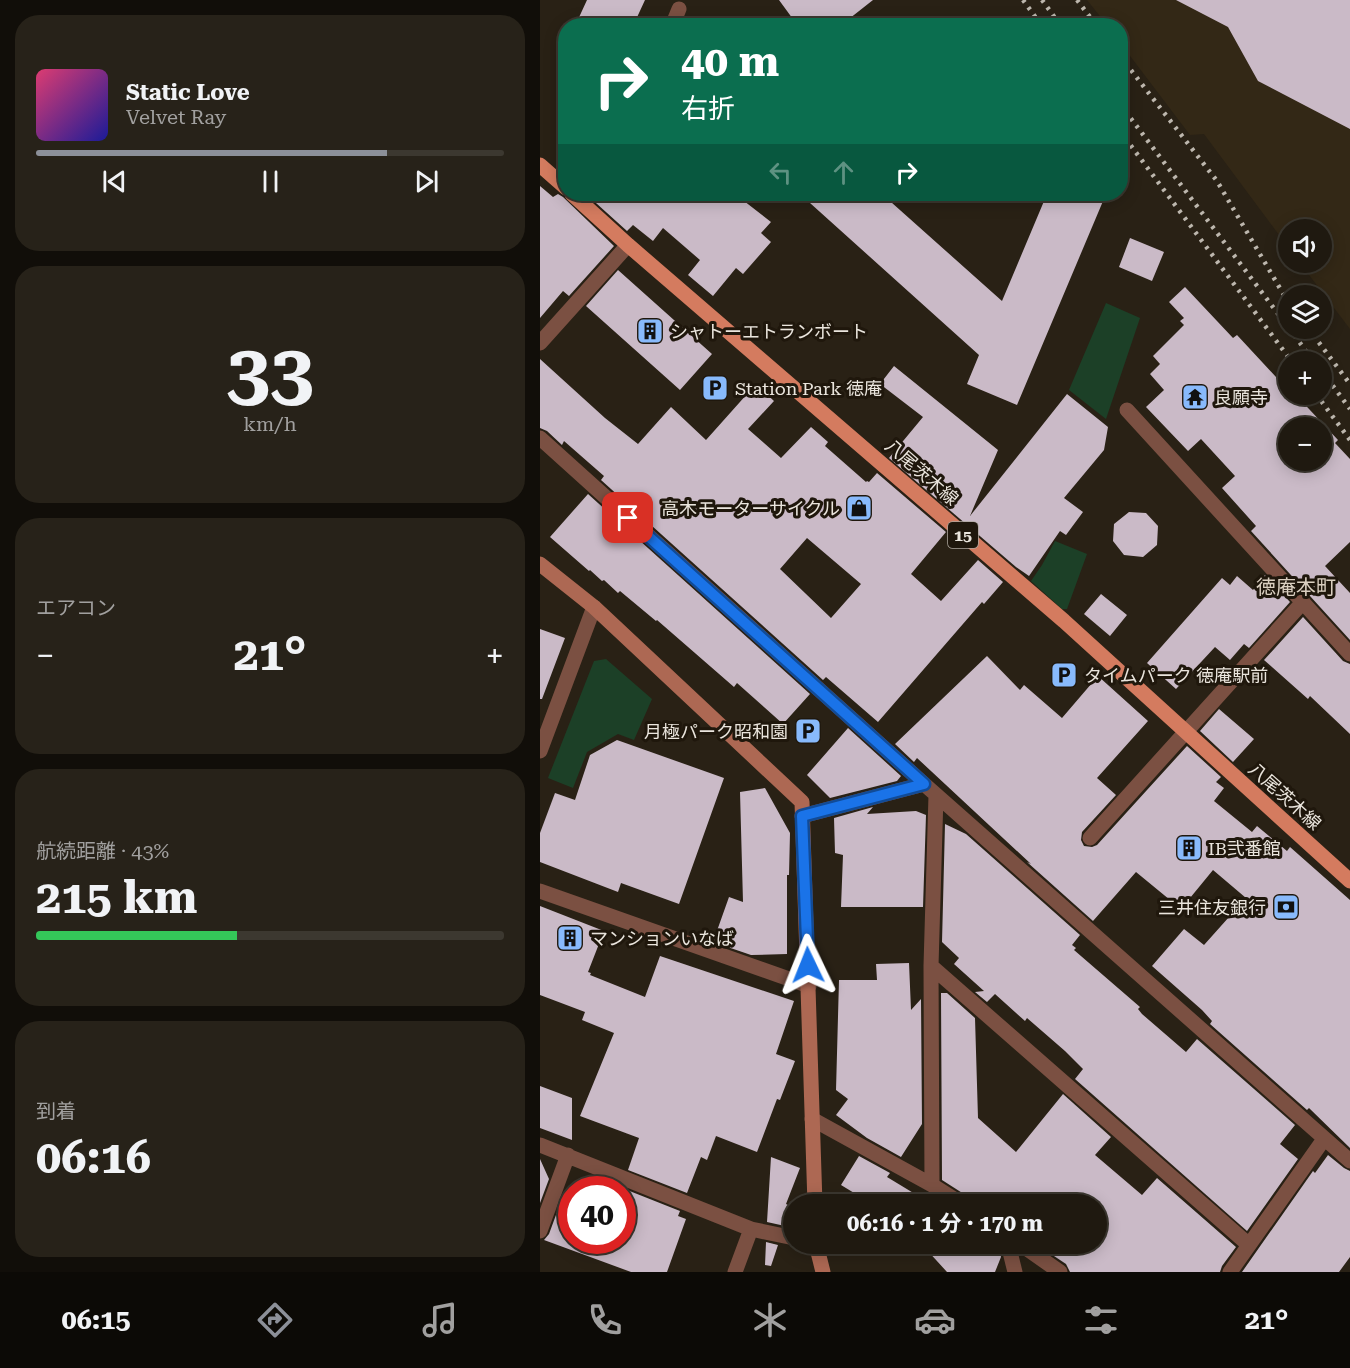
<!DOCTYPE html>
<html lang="ja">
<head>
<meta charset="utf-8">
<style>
	body { margin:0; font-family:"Roboto Serif","Noto Sans JP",serif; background:#272219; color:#f1f3f6; height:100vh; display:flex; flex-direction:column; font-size:22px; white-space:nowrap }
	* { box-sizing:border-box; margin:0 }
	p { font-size:20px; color:#a1a09f }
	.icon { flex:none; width:33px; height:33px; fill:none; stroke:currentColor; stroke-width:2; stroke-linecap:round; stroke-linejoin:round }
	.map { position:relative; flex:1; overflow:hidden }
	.panel { display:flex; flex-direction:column; gap:15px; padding:15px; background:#110e09; width:540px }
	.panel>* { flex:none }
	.guide { position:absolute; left:18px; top:18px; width:570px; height:183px; border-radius:24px; box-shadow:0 3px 15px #0003,0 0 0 2px #3c3830; background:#0b6e4f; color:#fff; overflow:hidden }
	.controls { position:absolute; left:738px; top:219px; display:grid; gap:12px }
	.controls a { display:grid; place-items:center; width:54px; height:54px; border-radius:50%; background:#1f1910; box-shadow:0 3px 15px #0003,0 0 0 2px #3c3830; font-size:30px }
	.speed { position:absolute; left:18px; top:1176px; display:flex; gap:12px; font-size:30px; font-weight:700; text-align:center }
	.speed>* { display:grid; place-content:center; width:78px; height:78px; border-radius:50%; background:#1f1910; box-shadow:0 3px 15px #0003,0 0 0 2px #3c3830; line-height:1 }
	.speed .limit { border:9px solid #d22; background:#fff; color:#111 }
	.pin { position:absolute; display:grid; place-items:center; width:51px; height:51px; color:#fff; margin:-26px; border-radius:12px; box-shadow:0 3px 9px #0006 }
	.me { position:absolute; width:66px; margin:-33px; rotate:358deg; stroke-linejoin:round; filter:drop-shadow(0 0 4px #0008) }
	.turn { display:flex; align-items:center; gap:21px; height:126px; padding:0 24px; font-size:27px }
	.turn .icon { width:78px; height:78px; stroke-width:2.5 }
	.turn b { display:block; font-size:42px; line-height:51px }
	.lanes { display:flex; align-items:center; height:57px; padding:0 24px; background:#0003; justify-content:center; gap:30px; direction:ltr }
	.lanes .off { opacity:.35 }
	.big { font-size:45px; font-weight:700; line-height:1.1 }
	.panel .tile { flex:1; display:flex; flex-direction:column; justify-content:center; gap:9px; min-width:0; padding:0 21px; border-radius:24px; background:#272219 }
	.panel .dial { align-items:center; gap:0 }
	.dial b { font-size:78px; line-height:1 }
	.song { display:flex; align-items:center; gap:18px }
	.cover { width:72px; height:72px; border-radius:9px; background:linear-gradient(135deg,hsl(340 70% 55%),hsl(240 70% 35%)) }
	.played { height:6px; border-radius:3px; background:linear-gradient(90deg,#8c9099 75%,#3c3830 75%) }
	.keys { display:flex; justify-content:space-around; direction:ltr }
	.heat { display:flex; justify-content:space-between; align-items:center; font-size:33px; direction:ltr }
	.charge { height:9px; border-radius:4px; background:linear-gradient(90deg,#34c759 43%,#3c3830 0) }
	.trip { position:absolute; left:243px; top:1194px; width:324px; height:60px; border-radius:30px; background:#1f1910; box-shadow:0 3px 15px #0003,0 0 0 2px #3c3830; font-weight:700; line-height:60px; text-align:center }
	.dock { display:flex; height:96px; justify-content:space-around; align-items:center; background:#0c0a06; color:#a1a09f }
	.dock .icon { width:42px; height:42px }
	.dock .active { color:#8c9099 }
	.dock b { font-size:27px; color:#f1f3f6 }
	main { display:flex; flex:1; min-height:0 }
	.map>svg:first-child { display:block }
</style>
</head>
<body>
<main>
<section class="panel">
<div class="tile">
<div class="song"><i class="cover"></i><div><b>Static Love</b><p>Velvet Ray</p></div></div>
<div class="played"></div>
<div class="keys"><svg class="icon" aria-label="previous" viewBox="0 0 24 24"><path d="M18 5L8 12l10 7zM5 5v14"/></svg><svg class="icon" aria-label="pause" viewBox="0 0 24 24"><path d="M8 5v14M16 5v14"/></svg><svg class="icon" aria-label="next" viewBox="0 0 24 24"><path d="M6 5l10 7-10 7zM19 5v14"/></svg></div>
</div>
<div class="tile dial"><b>33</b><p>km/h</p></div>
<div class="tile"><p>エアコン</p>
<div class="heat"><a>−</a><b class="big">21°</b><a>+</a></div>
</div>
<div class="tile"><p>航続距離 · 43%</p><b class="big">215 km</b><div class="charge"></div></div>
<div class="tile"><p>到着</p><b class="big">06:16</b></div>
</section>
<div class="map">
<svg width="810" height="1272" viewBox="0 0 810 1272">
	<rect width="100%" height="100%" fill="#292115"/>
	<path fill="#332816" d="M 547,0 L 810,0 L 810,329 L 760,263 L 782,262 L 782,230 L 748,230 L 748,247 L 664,134 L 650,135 L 581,44 L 580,26 L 567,25 Z"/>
	<path fill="#1c4027" d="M 566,303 L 600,318 L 566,419 L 529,390 Z
		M 515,541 L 547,554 L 527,609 L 522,609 L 491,581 L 502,565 Z
		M 66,659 L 112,699 L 94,740 L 78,734 L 47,752 L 33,788 L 8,778 L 54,661 Z"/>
	<path fill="#cabac7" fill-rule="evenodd" d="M 47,0 L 105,0 L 93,26 L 35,26 Z
		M 239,0 L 333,0 L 300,26 L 258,26 Z
		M 636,0 L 810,0 L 810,129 L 718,81 L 688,27 Z
		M 0,186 L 13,197 L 18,194 L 23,197 L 74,246 L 29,296 L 23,291 L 0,318 Z
		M 46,194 L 195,194 L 231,222 L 221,233 L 231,242 L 203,274 L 196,268 L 173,296 L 148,275 L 160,260 L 123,228 L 113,241 L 93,225 L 87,231 Z
		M 260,194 L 342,194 L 462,301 L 507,194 L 566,194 L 477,405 L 427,384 L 439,355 Z
		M 590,238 L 624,252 L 612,281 L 579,267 Z
		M 78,270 L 172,354 L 140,390 L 46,306 Z
		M 645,287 L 693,338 L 697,335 L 748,390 L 748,394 L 755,394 L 798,440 L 795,443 L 810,459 L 810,542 L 785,566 L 810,593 L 810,640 L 711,531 L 716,526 L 682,488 L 695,476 L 661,439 L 648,451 L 606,407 L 624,390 L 610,374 L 620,364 L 613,356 L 644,325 L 640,321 L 644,318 L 629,302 ZM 748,428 L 782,428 L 782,460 L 748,460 Z
		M 0,359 L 65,418 L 98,444 L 131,407 L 166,440 L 216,384 L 234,401 L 208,429 L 241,458 L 271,427 L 288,442 L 285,446 L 326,482 L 327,481 L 329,482 L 337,473 L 406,532 L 371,574 L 401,601 L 438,560 L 463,582 L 444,604 L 442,602 L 338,722 L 286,677 L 283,680 L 61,480 L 64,476 L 24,441 L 22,445 L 7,431 L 0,428 ZM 267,538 L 321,584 L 291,618 L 240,569 Z
		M 354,366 L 458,450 L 430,516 L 527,394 L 568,427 L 564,450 L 524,498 L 543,512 L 526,535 L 520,531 L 489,576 L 476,567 L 349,458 L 383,417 L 340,384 Z
		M 48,494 L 270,694 L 243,724 L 197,683 L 194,687 L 117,620 L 116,621 L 80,591 L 78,593 L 64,580 L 62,581 L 50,570 L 49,571 L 10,537 Z
		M 589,512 L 606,513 L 618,526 L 617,545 L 603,557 L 584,555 L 573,541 L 574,524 Z
		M 725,575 L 750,602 L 709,648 L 704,644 L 690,660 L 675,647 L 636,689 L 607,663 L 682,578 L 690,585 L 697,576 L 713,590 Z
		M 561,594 L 587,615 L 570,636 L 544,614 Z
		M 763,617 L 803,661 L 810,664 L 810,734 L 770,696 L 768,699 L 724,660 Z
		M 0,629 L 25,638 L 2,699 L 0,699 Z
		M 447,656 L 480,690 L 484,685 L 522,718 L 558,676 L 608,721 L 557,778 L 576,795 L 542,832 L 541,840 L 544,846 L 552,847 L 557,845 L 647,746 L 681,777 L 676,782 L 684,788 L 674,801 L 712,832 L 717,826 L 747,851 L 750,847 L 810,900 L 810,1148 L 769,1108 L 767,1110 L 670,1024 L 672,1021 L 662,1010 L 612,966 L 644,929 L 664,945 L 706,898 L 673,870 L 641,909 L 596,872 L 553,921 L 487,862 L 491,864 L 377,758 L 374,762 L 355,744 Z
		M 679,709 L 714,739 L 693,762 L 660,731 Z
		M 308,728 L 361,776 L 357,781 L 290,798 L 267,775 Z
		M 77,740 L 184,778 L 139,904 L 81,883 L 78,892 L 0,862 L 0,833 L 15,793 L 35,800 L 50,755 Z
		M 225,788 L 250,833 L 249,875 L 247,875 L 247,954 L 211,955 L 173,942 L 189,897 L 203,902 L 200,792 Z
		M 333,807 L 327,814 L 376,811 L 386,815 L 383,907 L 301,907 L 303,855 L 295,853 L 294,818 Z
		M 405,824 L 426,834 L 540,935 L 532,945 L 536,948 L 534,950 L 600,1007 L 598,1009 L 602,1014 L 646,1052 L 657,1039 L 755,1125 L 740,1144 L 758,1159 L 707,1231 L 535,1079 L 543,1069 L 525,1051 L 487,1018 L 485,1021 L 455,994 L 447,1002 L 435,992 L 444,991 L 414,964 L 419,958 L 402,942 Z
		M 0,906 L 64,931 L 48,972 L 51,973 L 50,975 L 105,997 L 120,956 L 254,1001 L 236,1054 L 255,1061 L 240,1100 L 237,1099 L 217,1152 L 176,1136 L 167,1160 L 161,1157 L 147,1193 L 88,1170 L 99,1138 L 40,1116 L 74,1033 L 42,1020 L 45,1012 L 0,995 Z
		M 369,963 L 371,1010 L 381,999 L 382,1124 L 361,1157 L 327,1138 L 296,1115 L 308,1099 L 296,1090 L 299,980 L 337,980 L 336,964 Z
		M 401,993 L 407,993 L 435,1018 L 438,1118 L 476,1152 L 523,1094 L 571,1137 L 555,1155 L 602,1195 L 617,1178 L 696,1247 L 682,1266 L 680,1272 L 530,1272 L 526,1264 L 496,1244 L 556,1244 L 556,1204 L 432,1204 L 427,1196 L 402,1180 Z
		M 0,1086 L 32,1098 L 32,1140 L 0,1128 Z
		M 788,1155 L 804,1168 L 810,1171 L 810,1257 L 799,1272 L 702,1272 L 773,1171 L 775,1173 Z
		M 319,1156 L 350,1173 L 347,1177 L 380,1197 L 384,1192 L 405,1204 L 320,1204 L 324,1199 L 301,1185 Z
		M 231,1157 L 260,1168 L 246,1204 L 252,1207 L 245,1226 L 227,1222 Z
		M 0,1159 L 9,1179 L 0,1203 Z
		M 82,1188 L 140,1211 L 138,1216 L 146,1219 L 127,1272 L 91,1272 L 4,1240 L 9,1234 L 20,1204 L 32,1230 L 32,1240 L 82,1240 Z
		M 226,1242 L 238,1245 L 231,1266 L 225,1265 Z
		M 378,1244 L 459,1244 L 461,1257 L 455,1272 L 407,1272 L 386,1249 L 384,1250 Z"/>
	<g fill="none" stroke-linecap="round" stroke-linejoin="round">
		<path stroke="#7b5042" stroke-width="15" d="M 132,26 L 139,9
			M 0,343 L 88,245
			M 587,410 L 810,654
			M 0,438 L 384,784
			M 0,751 L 54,607
			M 396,795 L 391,966 L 392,1185 L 422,1204
			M 262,816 L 384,784 L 810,1161
			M 550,838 L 763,602
			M 0,891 L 269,986
			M 391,966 L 709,1245
			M 272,1119 L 392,1185
			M 0,1145 L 211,1229 L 195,1272
			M 211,1229 L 254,1238
			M 0,1231 L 28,1155
			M 468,1244 L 475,1272
			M 480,1244 L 520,1272
			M 690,1272 L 784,1139"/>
		<path stroke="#ad6853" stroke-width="15" d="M 0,564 L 54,607 L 262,802 L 275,1204
			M 276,1244 L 283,1272"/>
		<path stroke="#d47b5f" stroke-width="15" d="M 0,165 L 26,188
			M 32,194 L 88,245 L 524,621 L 810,881"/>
		<path stroke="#bdb7ae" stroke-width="4.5" stroke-dasharray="3 6" stroke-linecap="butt" d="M 483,0 L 502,26
			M 502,0 L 521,26
			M 537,0 L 557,26
			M 580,56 L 677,181 L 748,302
			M 580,104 L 748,327
			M 580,131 L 752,362
			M 749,328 L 774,362
			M 768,328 L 810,384
			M 782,371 L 810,409
			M 776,394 L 810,440"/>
	</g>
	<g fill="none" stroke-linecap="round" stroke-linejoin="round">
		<defs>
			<path id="route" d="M 88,518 L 384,784 L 262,816 L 268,965"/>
		</defs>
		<use href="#route" stroke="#114b97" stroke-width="15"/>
		<use href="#route" stroke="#1a73e8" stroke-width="10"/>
	</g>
	<defs>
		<symbol id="building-square" viewBox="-11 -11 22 22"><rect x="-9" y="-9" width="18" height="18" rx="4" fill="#88bafc" stroke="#1f170c"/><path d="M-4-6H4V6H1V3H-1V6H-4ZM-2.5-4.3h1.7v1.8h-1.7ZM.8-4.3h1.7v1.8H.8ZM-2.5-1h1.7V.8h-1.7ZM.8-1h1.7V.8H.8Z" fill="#111"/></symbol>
		<symbol id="parking-square" viewBox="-11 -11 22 22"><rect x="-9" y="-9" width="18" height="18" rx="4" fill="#88bafc" stroke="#1f170c"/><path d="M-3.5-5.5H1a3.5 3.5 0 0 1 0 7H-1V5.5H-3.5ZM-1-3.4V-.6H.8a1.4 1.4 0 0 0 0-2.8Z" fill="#111"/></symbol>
		<symbol id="temple-square" viewBox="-11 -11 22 22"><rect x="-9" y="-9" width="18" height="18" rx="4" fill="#88bafc" stroke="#1f170c"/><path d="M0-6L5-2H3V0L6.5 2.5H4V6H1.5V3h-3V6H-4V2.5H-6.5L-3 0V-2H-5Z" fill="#111"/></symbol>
		<symbol id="shop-square" viewBox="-11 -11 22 22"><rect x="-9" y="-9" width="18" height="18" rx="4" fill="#88bafc" stroke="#1f170c"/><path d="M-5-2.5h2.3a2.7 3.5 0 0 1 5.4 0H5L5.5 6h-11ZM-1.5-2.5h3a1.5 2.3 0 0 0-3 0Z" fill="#111"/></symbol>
		<symbol id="bank-square" viewBox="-11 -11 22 22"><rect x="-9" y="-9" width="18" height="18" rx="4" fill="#88bafc" stroke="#1f170c"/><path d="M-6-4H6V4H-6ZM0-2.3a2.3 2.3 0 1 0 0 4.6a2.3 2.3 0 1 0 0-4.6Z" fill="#111"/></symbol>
	</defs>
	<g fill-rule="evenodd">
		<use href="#building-square" x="95" y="316" width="30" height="30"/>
		<use href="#parking-square" x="160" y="373" width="30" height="30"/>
		<use href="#temple-square" x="640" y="382" width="30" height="30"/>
		<use href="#shop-square" x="304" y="493" width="30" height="30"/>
		<use href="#parking-square" x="509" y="660" width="30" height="30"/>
		<use href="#parking-square" x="253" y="716" width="30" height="30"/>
		<use href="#building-square" x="634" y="833" width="30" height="30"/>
		<use href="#bank-square" x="731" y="892" width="30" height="30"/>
		<use href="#building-square" x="15" y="923" width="30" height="30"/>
	</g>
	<g text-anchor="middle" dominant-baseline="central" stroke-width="6" stroke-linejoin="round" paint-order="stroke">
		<rect fill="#1f170c" stroke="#ada79e" stroke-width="1.5" x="408" y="522" width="30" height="26" rx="4.5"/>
		<g font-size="16" font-weight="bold" fill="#eae5dd">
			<text x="423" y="535">15</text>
		</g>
		<g font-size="18" fill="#eae5dd" stroke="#1f170c" text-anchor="start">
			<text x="130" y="331">シャトーエトランボート</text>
			<text x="195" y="388">Station Park 徳庵</text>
			<text x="674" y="397">良願寺</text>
			<text x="300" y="508" text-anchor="end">高木モーターサイクル</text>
			<text x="544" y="675">タイムパーク 徳庵駅前</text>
			<text x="248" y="731" text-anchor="end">月極パーク昭和園</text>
			<text x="668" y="848">IB弐番館</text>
			<text x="726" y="907" text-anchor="end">三井住友銀行</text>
			<text x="50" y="938">マンションいなば</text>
		</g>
		<g font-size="18" fill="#eae5dd" stroke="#1f170c">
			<text transform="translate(382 472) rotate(41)">八尾茨木線</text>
			<text transform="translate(745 796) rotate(42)">八尾茨木線</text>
		</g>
		<g font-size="20" fill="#dacfc0" stroke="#1f170c">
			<text x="756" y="587">徳庵本町</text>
		</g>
	</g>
</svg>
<div class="controls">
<a><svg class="icon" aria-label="sound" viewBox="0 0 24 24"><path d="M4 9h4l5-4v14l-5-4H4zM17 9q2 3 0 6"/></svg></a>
<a><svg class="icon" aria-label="layers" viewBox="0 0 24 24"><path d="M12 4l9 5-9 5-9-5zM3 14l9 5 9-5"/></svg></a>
<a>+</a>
<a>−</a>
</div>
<div class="speed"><div class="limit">40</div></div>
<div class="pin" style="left:88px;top:518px;background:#d93025"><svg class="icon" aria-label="arrive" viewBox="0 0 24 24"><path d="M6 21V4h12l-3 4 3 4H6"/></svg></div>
<svg class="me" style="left:268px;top:965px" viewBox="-20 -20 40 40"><path d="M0-17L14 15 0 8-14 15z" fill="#1a73e8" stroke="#fff" stroke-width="4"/></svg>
<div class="trip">06:16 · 1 分 · 170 m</div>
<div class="guide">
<div class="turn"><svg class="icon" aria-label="right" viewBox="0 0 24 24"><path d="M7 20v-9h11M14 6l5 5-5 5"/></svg><div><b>40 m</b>右折</div></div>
<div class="lanes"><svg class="icon off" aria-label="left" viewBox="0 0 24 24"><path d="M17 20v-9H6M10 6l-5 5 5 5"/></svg><svg class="icon off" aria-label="ahead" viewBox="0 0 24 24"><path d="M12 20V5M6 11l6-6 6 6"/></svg><svg class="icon" aria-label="right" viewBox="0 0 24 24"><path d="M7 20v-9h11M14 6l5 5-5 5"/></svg></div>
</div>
</div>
</main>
<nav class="dock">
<b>06:15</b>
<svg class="icon active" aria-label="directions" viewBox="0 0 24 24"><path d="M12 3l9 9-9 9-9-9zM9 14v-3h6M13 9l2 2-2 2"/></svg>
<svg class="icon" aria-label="music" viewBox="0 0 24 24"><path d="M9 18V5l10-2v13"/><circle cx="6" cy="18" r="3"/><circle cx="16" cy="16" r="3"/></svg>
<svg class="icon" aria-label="phone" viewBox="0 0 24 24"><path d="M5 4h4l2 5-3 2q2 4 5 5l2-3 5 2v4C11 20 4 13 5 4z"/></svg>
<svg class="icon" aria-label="climate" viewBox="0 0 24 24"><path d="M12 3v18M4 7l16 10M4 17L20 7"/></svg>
<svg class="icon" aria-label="car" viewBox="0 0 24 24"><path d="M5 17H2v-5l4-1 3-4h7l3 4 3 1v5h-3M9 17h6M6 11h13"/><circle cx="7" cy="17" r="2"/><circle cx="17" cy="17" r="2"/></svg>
<svg class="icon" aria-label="filters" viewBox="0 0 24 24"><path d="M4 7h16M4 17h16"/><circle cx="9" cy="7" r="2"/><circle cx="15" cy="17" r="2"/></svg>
<b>21°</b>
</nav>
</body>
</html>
